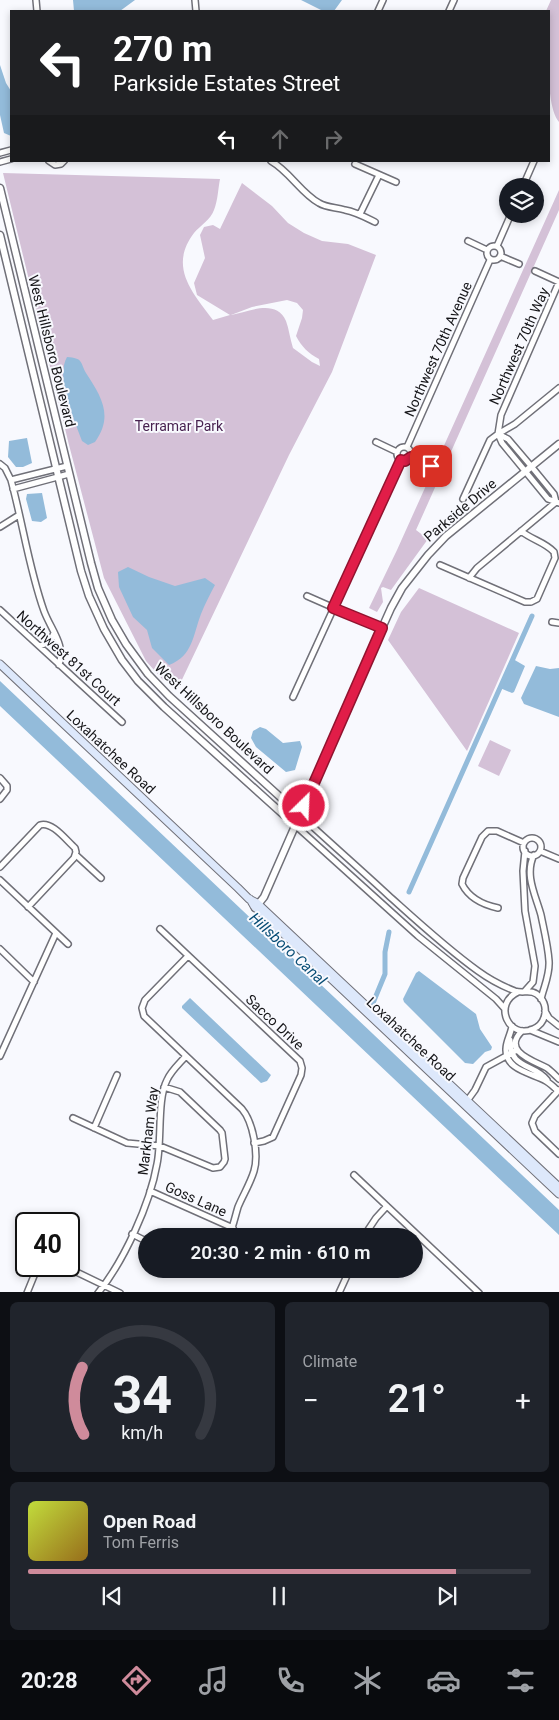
<!DOCTYPE html>
<html lang="en">
<head>
<meta charset="utf-8">
<style>
	body { margin:0; font-family:Roboto,sans-serif; background:#20242c; color:#f1f3f6; height:100vh; display:flex; flex-direction:column; font-size:19px; white-space:nowrap }
	* { box-sizing:border-box; margin:0 }
	p { font-size:16px; color:#9ea1a6 }
	.icon { flex:none; width:28px; height:28px; fill:none; stroke:currentColor; stroke-width:2; stroke-linecap:round; stroke-linejoin:round }
	.map { position:relative; height:1292px; overflow:hidden }
	.sheet { display:flex; flex-direction:column; gap:10px; padding:10px; background:#0d0f14; flex:1 }
	.sheet>* { flex:none }
	.hud { position:absolute; left:10px; top:10px; width:540px; height:152px; border-radius:0px; box-shadow:0 2px 8px #0003; background:#202124; color:#fff; overflow:hidden }
	.fabs { position:absolute; left:499px; top:178px; display:grid; gap:10px }
	.fabs a { display:grid; place-items:center; width:45px; height:45px; border-radius:50%; background:#171b24; box-shadow:0 2px 8px #0003; font-size:25px }
	.speed { position:absolute; left:15px; top:1212px; display:flex; gap:10px; font-size:25px; font-weight:700; text-align:center }
	.speed>* { display:grid; place-content:center; width:65px; height:65px; border-radius:50%; background:#171b24; box-shadow:0 2px 8px #0003; line-height:1 }
	.speed .limit { border:2px solid #111; border-radius:8px; background:#fff; color:#111 }
	.pin { position:absolute; display:grid; place-items:center; width:42px; height:42px; color:#fff; margin:-21px; border-radius:10px; box-shadow:0 2px 8px #0006 }
	.me { position:absolute; width:55px; margin:-28px; rotate:24deg; stroke-linejoin:round; filter:drop-shadow(0 0 4px #0008) }
	.turn { display:flex; align-items:center; gap:18px; height:105px; padding:0 20px; font-size:22px }
	.turn .icon { width:65px; height:65px; stroke-width:2.5 }
	.turn b { display:block; font-size:35px; line-height:42px }
	.lanes { display:flex; align-items:center; height:48px; padding:0 20px; background:#0003; justify-content:center; gap:25px; direction:ltr }
	.lanes .off { opacity:.35 }
	.big { font-size:38px; font-weight:600; line-height:1.1 }
	.sheet .tile { flex:1; display:flex; flex-direction:column; justify-content:center; gap:8px; min-width:0; padding:0 18px; border-radius:8px; background:#20242c }
	.sheet .dial { align-items:center; gap:0 }
	.dial svg { height:130px; overflow:visible; fill:none; stroke:#363941; stroke-width:7; stroke-linecap:round; text-anchor:middle }
	.dial text { fill:#f1f3f6; stroke:none }
	.song { display:flex; align-items:center; gap:15px }
	.cover { width:60px; height:60px; border-radius:8px; background:linear-gradient(135deg,hsl(70 70% 55%),hsl(40 70% 35%)) }
	.played { height:5px; border-radius:2px; background:linear-gradient(90deg,#cf8b9b 85%,#363941 85%) }
	.keys { display:flex; justify-content:space-around; direction:ltr }
	.heat { display:flex; justify-content:space-between; align-items:center; font-size:28px; direction:ltr }
	.sheet .tiles { flex:1; display:grid; gap:10px; grid-template-columns:1fr 1fr }
	.tile:last-child { grid-column:span 2 }
	.trip { position:absolute; left:138px; top:1228px; width:285px; height:50px; border-radius:25px; background:#171b24; box-shadow:0 2px 8px #0003; font-weight:600; line-height:50px; text-align:center }
	.tab-bar { display:flex; height:80px; justify-content:space-around; align-items:center; background:#090b0e; color:#9ea1a6 }
	.tab-bar .icon { width:35px; height:35px }
	.tab-bar .current { color:#cf8b9b }
	.tab-bar b { font-size:22px; color:#f1f3f6 }
	.map>svg:first-child { display:block }
</style>
</head>
<body>
<div class="map">
<svg width="559" height="1293" viewBox="0 0 559 1293">
	<rect width="100%" height="100%" fill="#f8f9fe"/>
	<path fill="#d4c1d7" fill-rule="evenodd" d="M 551,0 L 559,0 L 559,122 C 544,104 549,36 549,11 L 546,11 Z
		M 3,173 L 220,179 C 218,189 218,200 214,210 C 211,219 200,226 194,233 C 168,267 193,293 213,320 L 230,315 L 197,295 L 194,283 L 205,258 L 200,235 L 204,227 L 213,225 L 220,229 L 242,183 L 272,206 L 288,223 L 304,233 L 322,241 L 348,244 L 376,255 L 332,372 L 289,455 L 178,688 L 163,680 L 146,661 L 104,578 L 69,445 ZM 287,300 L 297,303 L 303,310 L 302,318 L 296,336 C 302,347 308,353 319,359 L 320,366 L 312,362 L 293,348 C 290,339 289,329 286,321 C 276,298 248,312 231,315 L 252,307 Z
		M 559,190 L 559,210 L 416,530 L 428,539 L 391,590 L 383,587 L 381,588 L 383,602 L 377,612 L 369,608 L 397,550 Z
		M 419,588 L 519,633 L 467,751 L 388,640 L 401,612 Z
		M 490,740 L 511,750 L 499,776 L 478,766 Z"/>
	<path fill="#93bbda" d="M 73,0 L 135,0 L 120,11 L 74,11 Z
		M 297,0 L 342,0 L 334,11 L 323,11 L 301,0 Z
		M 0,65 L 6,83 L 11,91 L 11,136 L 4,133 L 0,115 Z
		M 67,357 C 83,358 80,362 86,373 C 101,396 114,416 95,442 L 88,445 L 82,441 C 74,419 55,378 67,357 Z
		M 27,438 L 32,463 L 23,467 L 16,467 L 8,457 L 9,441 Z
		M 42,493 L 47,518 L 41,522 L 32,521 L 26,499 L 27,494 Z
		M 128,567 L 149,577 L 175,586 L 205,578 L 215,585 C 210,594 205,604 201,614 C 193,635 193,656 169,665 L 152,648 L 147,630 L 133,617 L 119,587 L 118,572 Z
		M 513,659 L 525,666 L 514,692 L 512,693 L 500,688 Z
		M 536,666 L 550,669 L 559,668 L 559,717 L 524,704 L 521,698 Z
		M 0,681 L 559,1210 L 559,1235 L 0,706 Z
		M 260,727 L 266,729 L 283,743 L 300,741 L 302,747 L 295,770 L 286,772 L 256,747 L 251,738 L 253,731 Z
		M 419,971 L 476,1014 L 480,1029 L 492,1047 L 491,1050 L 485,1052 L 473,1064 L 465,1063 L 404,1002 L 403,999 L 416,973 Z
		M 190,998 L 271,1075 L 267,1081 L 261,1083 L 182,1008 L 182,1006 Z"/>
	<g fill="none" stroke-linecap="round" stroke-linejoin="round">
		<path stroke="#93bbda" stroke-width="5" d="M 409,892 L 532,616
			M 373,1003 L 385,974 L 385,952 L 389,932"/>
		<defs>
			<path id="minor" d="M 36,0 L 37,11
				M 195,0 L 196,11
				M 378,11 L 383,0
				M 449,11 L 454,0
				M 0,153 L 11,150
				M 49,161 L 55,165 L 61,164 L 64,161
				M 271,161 C 290,172 301,193 319,203 C 327,208 336,207 345,210 C 356,212 365,217 375,222
				M 0,162 L 11,159
				M 355,164 L 396,182
				M 523,186 L 534,161
				M 360,214 L 379,175
				M 468,241 L 487,250
				M487 253a7 7 0 1 1 14 0a7 7 0 1 1-14 0Z
				M 497,246 L 511,214
				M 500,256 L 519,264
				M 535,271 L 559,282
				M 498,434 L 502,443 L 548,499 L 559,503
				M 498,434 L 508,439 L 531,466 L 554,494 L 556,502
				M 498,434 L 515,424 L 559,388
				M 376,442 L 397,452
				M397 454a7 7 0 1 1 14 0a7 7 0 1 1-14 0Z
				M 407,447 L 490,260
				M 411,457 L 431,466
				M 0,464 L 5,468 L 11,480 C 23,524 29,569 44,611 C 51,630 66,645 59,665
				M 11,480 L 67,466
				M 13,489 L 69,474
				M 463,499 L 490,440 L 498,434 L 501,415 L 559,282
				M 0,527 L 19,515
				M 440,565 L 525,602 L 531,602 L 537,599 L 555,558 L 554,552 C 545,542 532,540 521,531
				M 469,578 L 477,568 L 556,502
				M 307,596 L 382,629
				M 0,610 L 122,722
				M 552,622 L 559,623
				M 40,646 C 48,643 51,641 54,633
				M 293,697 L 401,461
				M 0,778 L 7,786 L 7,790 L 0,799
				M 300,815 C 329,842 359,868 388,895 C 417,921 446,948 478,971 C 489,979 502,986 515,991 C 524,994 532,988 540,997 C 549,1007 546,1024 533,1029 C 509,1040 492,1004 518,992
				M 296,826 L 418,936 L 496,999 L 505,1009
				M523 847a9 9 0 1 1 18 0a9 9 0 1 1-18 0Z
				M 525,851 L 523,871 L 525,911 L 535,966 L 533,982 L 525,991
				M 540,851 L 559,859
				M 76,855 L 101,878
				M 534,855 C 524,875 536,896 541,915 C 544,930 548,946 549,961 C 550,975 544,986 541,999
				M 0,867 L 40,825 C 52,821 66,840 75,848 L 76,852 L 74,858 L 28,907
				M 0,880 L 68,944
				M 498,908 C 484,905 469,898 462,884 L 463,878 L 482,837 L 488,831 L 497,831 L 524,843
				M 160,929 L 300,1061 L 302,1068 L 301,1075 L 273,1137 L 264,1141 L 254,1143
				M 0,949 L 34,982
				M 188,956 L 145,1000 L 142,1008 L 144,1016 L 242,1109 C 253,1122 259,1154 254,1171 C 250,1184 243,1195 238,1207 C 235,1217 233,1227 229,1236
				M 545,1011 L 549,1018 L 559,1026
				M 512,1026 C 511,1034 506,1041 506,1049 C 505,1070 532,1073 546,1081 C 551,1084 554,1087 558,1091
				M 530,1030 L 559,1042
				M 522,1031 C 501,1051 534,1061 547,1068 C 551,1071 555,1075 559,1079
				M 510,1040 C 510,1070 534,1063 547,1080
				M 0,1056 L 56,933
				M 559,1090 L 535,1116 L 532,1123 L 535,1131 L 559,1154
				M 467,1101 L 475,1090 L 486,1067 L 517,1050
				M 73,1118 L 127,1143 L 160,1146 L 213,1168 L 220,1167 L 224,1162 L 225,1159 L 222,1133 L 220,1130 L 180,1092 L 164,1087
				M 94,1128 L 117,1075
				M 354,1175 L 479,1293
				M 150,1191 L 233,1228
				M 132,1234 L 146,1241
				M 364,1236 L 376,1218 L 387,1206
				M 64,1266 L 120,1293
				M 27,1293 L 38,1266
				M 98,1293 C 124,1261 150,1204 157,1164 C 162,1141 157,1099 167,1080 C 171,1071 179,1064 186,1056
				M 339,1293 L 350,1269"/>
			<path id="tertiary" d="M 0,188 L 91,563 L 98,588 L 112,620 L 126,644 L 148,674 L 169,696 L 300,815
				M 0,235 L 81,571 L 89,596 L 104,629 L 122,660 L 138,681 L 164,707 L 296,826
				M 255,908 L 264,897 L 365,666 L 391,608 L 402,588 L 428,555 L 446,536 L 559,444"/>
			<path id="secondary" d="M 0,664 L 238,888 L 249,899 L 257,903 L 559,1187
				M 250,899 L 254,906 L 559,1194"/>
		</defs>
		<use href="#minor" stroke="#707078" stroke-width="8"/>
		<use href="#tertiary" stroke="#707078" stroke-width="9"/>
		<use href="#secondary" stroke="#707078" stroke-width="9"/>
		<use href="#minor" stroke="#fff" stroke-width="5"/>
		<use href="#tertiary" stroke="#fff" stroke-width="6"/>
		<use href="#secondary" stroke="#dde8fb" stroke-width="7"/>
	</g>
	<g fill="none" stroke-linecap="round" stroke-linejoin="round">
		<defs>
			<path id="route" d="M 304,806 L 382,628 L 333,608 L 401,460 L 405,461 L 411,457 L 431,466"/>
		</defs>
		<use href="#route" stroke="#92132f" stroke-width="12"/>
		<use href="#route" stroke="#e11d48" stroke-width="9"/>
	</g>
	<g text-anchor="middle" dominant-baseline="central" stroke-width="4" stroke-linejoin="round" paint-order="stroke">
		<g font-size="14" fill="#151518" stroke="#f8f9fe">
			<text transform="translate(519 346) rotate(-66)">Northwest 70th Way</text>
			<text transform="translate(438 349) rotate(-66)">Northwest 70th Avenue</text>
			<text transform="translate(52 351) rotate(76)">West Hillsboro Boulevard</text>
			<text transform="translate(460 510) rotate(-40)">Parkside Drive</text>
			<text transform="translate(69 658) rotate(42)">Northwest 81st Court</text>
			<text transform="translate(214 718) rotate(43)">West Hillsboro Boulevard</text>
			<text transform="translate(111 752) rotate(43)">Loxahatchee Road</text>
			<text transform="translate(275 1022) rotate(43)">Sacco Drive</text>
			<text transform="translate(411 1039) rotate(43)">Loxahatchee Road</text>
			<text transform="translate(148 1131) rotate(-83)">Markham Way</text>
			<text transform="translate(196 1199) rotate(24)">Goss Lane</text>
		</g>
		<g font-size="14" fill="#482250" stroke="#f8f9fe">
			<text x="179" y="426">Terramar Park</text>
		</g>
		<g font-size="15" font-style="italic" fill="#084d75" stroke="#f8f9fe">
			<text transform="translate(288 949) rotate(43)">Hillsboro Canal</text>
		</g>
	</g>
</svg>
<div class="fabs">
<a><svg class="icon" aria-label="layers" viewBox="0 0 24 24"><path d="M12 4l9 5-9 5-9-5zM3 14l9 5 9-5"/></svg></a>
</div>
<div class="speed"><div class="limit">40</div></div>
<div class="pin" style="left:431px;top:466px;background:#d93025"><svg class="icon" aria-label="arrive" viewBox="0 0 24 24"><path d="M6 21V4h12l-3 4 3 4H6"/></svg></div>
<svg class="me" style="left:304px;top:806px" viewBox="-20 -20 40 40"><circle r="17" fill="#e11d48" stroke="#fff" stroke-width="3"/><path d="M0-11L8 9 0 5-8 9z" fill="#fff"/></svg>
<div class="trip">20:30 · 2 min · 610 m</div>
<div class="hud">
<div class="turn"><svg class="icon" aria-label="left" viewBox="0 0 24 24"><path d="M17 20v-9H6M10 6l-5 5 5 5"/></svg><div><b>270 m</b>Parkside Estates Street</div></div>
<div class="lanes"><svg class="icon" aria-label="left" viewBox="0 0 24 24"><path d="M17 20v-9H6M10 6l-5 5 5 5"/></svg><svg class="icon off" aria-label="ahead" viewBox="0 0 24 24"><path d="M12 20V5M6 11l6-6 6 6"/></svg><svg class="icon off" aria-label="right" viewBox="0 0 24 24"><path d="M7 20v-9h11M14 6l5 5-5 5"/></svg></div>
</div>
</div>
<section class="sheet">
<div class="tiles">
<div class="tile dial"><svg viewBox="0 0 100 80">
<path d="M14 69A42 42 0 1 1 86 69"/>
<path d="M14 69A42 42 0 0 1 13 28" stroke="#cf8b9b"/>
<text x="50" y="56" font-size="32" font-weight="700">34</text>
<text x="50" y="72" font-size="11">km/h</text>
</svg></div>
<div class="tile"><p>Climate</p>
<div class="heat"><a>−</a><b class="big">21°</b><a>+</a></div>
</div>
<div class="tile">
<div class="song"><i class="cover"></i><div><b>Open Road</b><p>Tom Ferris</p></div></div>
<div class="played"></div>
<div class="keys"><svg class="icon" aria-label="previous" viewBox="0 0 24 24"><path d="M18 5L8 12l10 7zM5 5v14"/></svg><svg class="icon" aria-label="pause" viewBox="0 0 24 24"><path d="M8 5v14M16 5v14"/></svg><svg class="icon" aria-label="next" viewBox="0 0 24 24"><path d="M6 5l10 7-10 7zM19 5v14"/></svg></div>
</div>
</div>
</section>
<nav class="tab-bar">
<b>20:28</b>
<svg class="icon current" aria-label="directions" viewBox="0 0 24 24"><path d="M12 3l9 9-9 9-9-9zM9 14v-3h6M13 9l2 2-2 2"/></svg>
<svg class="icon" aria-label="music" viewBox="0 0 24 24"><path d="M9 18V5l10-2v13"/><circle cx="6" cy="18" r="3"/><circle cx="16" cy="16" r="3"/></svg>
<svg class="icon" aria-label="phone" viewBox="0 0 24 24"><path d="M5 4h4l2 5-3 2q2 4 5 5l2-3 5 2v4C11 20 4 13 5 4z"/></svg>
<svg class="icon" aria-label="climate" viewBox="0 0 24 24"><path d="M12 3v18M4 7l16 10M4 17L20 7"/></svg>
<svg class="icon" aria-label="car" viewBox="0 0 24 24"><path d="M5 17H2v-5l4-1 3-4h7l3 4 3 1v5h-3M9 17h6M6 11h13"/><circle cx="7" cy="17" r="2"/><circle cx="17" cy="17" r="2"/></svg>
<svg class="icon" aria-label="filters" viewBox="0 0 24 24"><path d="M4 7h16M4 17h16"/><circle cx="9" cy="7" r="2"/><circle cx="15" cy="17" r="2"/></svg>
</nav>
</body>
</html>
